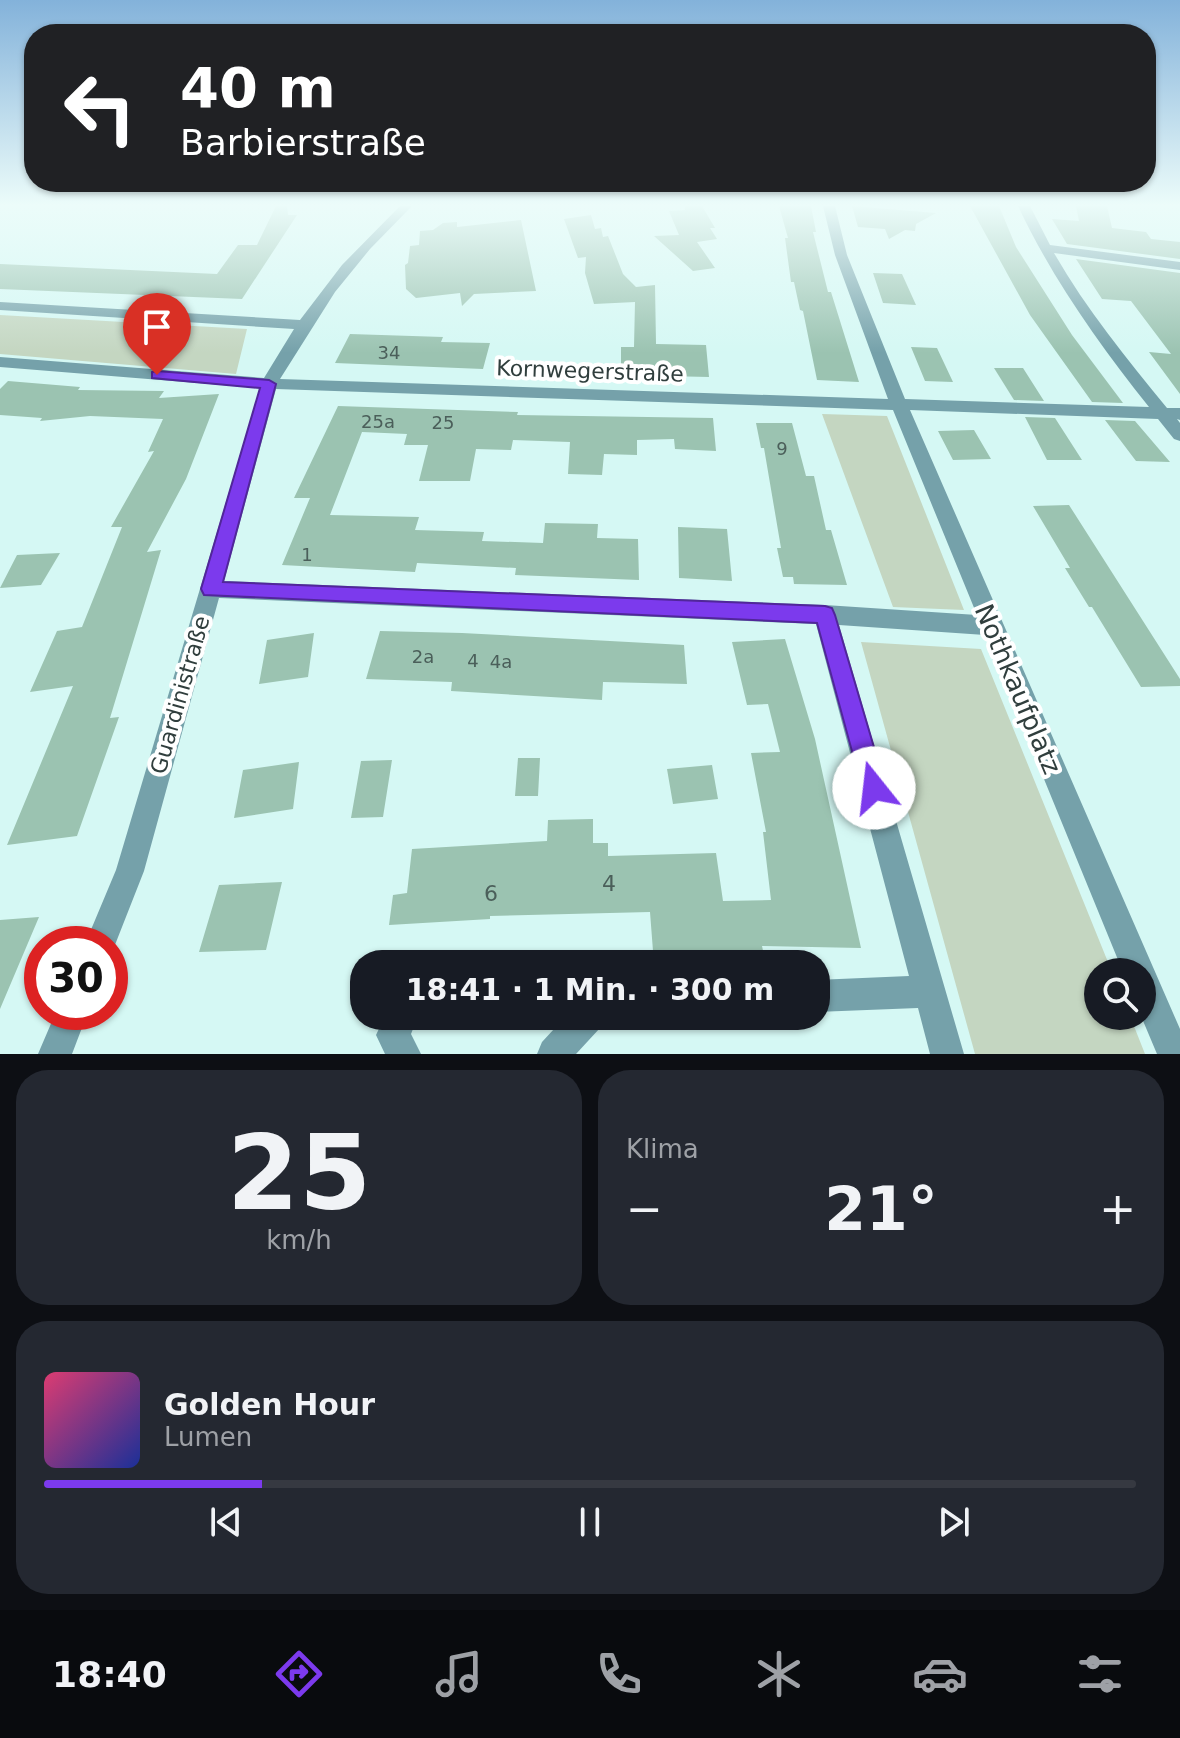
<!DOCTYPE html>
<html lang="de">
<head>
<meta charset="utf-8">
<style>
	body { margin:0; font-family:"DejaVu Sans",sans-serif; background:#242831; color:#f1f3f6; height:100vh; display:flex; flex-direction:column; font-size:30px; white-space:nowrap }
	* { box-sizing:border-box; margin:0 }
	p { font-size:26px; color:#9ea1a6 }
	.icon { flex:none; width:44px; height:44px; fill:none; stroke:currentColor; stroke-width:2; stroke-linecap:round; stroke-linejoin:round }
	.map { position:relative; height:1054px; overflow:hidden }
	.details { display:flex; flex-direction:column; gap:16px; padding:16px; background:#0d0f14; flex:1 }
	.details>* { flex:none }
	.guide { position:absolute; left:24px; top:24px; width:1132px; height:168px; border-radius:32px; box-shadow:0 2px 6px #0004; background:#202124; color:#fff; overflow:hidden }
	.buttons { position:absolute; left:1084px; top:958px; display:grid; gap:16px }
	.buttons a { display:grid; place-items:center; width:72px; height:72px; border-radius:50%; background:#171b24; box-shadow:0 2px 6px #0004; font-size:40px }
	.speed { position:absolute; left:24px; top:926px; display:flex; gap:16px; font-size:40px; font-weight:700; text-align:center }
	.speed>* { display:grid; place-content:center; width:104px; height:104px; border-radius:50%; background:#171b24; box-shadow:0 2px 6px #0004; line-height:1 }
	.speed .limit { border:12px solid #d22; background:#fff; color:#111 }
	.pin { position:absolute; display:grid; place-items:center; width:68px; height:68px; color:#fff; margin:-82px -34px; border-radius:50% 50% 50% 0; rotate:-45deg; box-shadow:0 0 8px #0007 }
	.pin .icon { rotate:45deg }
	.me { position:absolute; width:88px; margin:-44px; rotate:344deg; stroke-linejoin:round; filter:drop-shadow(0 0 6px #0008) }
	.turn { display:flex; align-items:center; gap:28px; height:168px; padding:0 24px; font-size:36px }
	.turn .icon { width:104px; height:104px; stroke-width:2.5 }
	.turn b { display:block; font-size:56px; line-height:68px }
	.big { font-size:60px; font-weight:600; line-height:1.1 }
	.details .card { flex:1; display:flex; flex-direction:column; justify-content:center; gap:12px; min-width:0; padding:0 28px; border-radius:32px; background:#242831 }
	.details .dial { align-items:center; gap:0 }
	.dial b { font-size:104px; line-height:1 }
	.song { display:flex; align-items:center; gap:24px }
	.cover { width:96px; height:96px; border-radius:12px; background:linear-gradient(135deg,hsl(340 70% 55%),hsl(230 70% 35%)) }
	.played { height:8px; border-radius:4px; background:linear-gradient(90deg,#7c3aed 20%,#363941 20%) }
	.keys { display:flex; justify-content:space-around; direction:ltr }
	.heat { display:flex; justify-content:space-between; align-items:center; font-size:44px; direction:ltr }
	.details .tiles { flex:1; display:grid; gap:16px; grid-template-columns:1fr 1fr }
	.card:last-child { grid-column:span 2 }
	.trip { position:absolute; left:350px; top:950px; width:480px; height:80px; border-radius:32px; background:#171b24; box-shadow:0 2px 6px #0004; font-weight:600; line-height:80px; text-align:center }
	.dock { display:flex; height:128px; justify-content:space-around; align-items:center; background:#090b0e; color:#9ea1a6 }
	.dock .icon { width:56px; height:56px }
	.dock .current { color:#7c3aed }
	.dock b { font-size:36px; color:#f1f3f6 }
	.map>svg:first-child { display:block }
</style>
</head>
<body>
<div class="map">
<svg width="1180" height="1054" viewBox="0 0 1180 1054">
	<rect width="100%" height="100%" fill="#d5f8f4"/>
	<path fill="#c4d6c1" d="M 0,315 L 247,329 L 236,374 L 0,354 Z
		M 822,414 L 887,416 L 964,610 L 893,607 Z
		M 861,642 L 981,649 L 1112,972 L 1098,972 L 1098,1016 L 1130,1016 L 1145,1054 L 975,1054 Z"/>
	<path fill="#9bc3b1" d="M 276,206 L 287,206 L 288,215 L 297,215 L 242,299 L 0,289 L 0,264 L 217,274 L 238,245 L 257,245 Z
		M 685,206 L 702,206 L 715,228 L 710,228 L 717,239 L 697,242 L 715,268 L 693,271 L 654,236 L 679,235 L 669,211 L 685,210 Z
		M 779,206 L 811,206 L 816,232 L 813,232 L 828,292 L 831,292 L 859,382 L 817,380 L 803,311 L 800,310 L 794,282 L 791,282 L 785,238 L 788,238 Z
		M 852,206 L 936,213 L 916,224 L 915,231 L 905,230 L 889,239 L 885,229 L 858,227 Z
		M 970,206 L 999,206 L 1016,247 L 1072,335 L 1123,403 L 1092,402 L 1030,315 Z
		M 1076,206 L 1107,206 L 1112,228 L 1146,232 L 1151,239 L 1180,242 L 1180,259 L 1067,244 L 1052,219 L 1079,221 Z
		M 591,215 L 595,229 L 601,228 L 603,237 L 608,236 L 623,274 L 636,287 L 655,285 L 656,344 L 706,345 L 709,377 L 621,375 L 621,347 L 634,347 L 635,302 L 594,304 L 585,273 L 586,257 L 578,258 L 564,219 Z
		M 521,220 L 536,291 L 474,294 L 462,306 L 460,293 L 416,298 L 406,289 L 405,265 L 408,263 L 410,246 L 419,245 L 420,231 L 433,230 L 443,223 L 457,222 L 457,227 Z
		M 1076,259 L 1180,273 L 1180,394 L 1149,352 L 1171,354 L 1131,301 L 1102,299 Z
		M 873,273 L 902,274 L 916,305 L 883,303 Z
		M 350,334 L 443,337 L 441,342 L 490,343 L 483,369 L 335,363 Z
		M 911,347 L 937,348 L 953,382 L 925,381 Z
		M 994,368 L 1023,368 L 1044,401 L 1014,400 Z
		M 8,381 L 80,387 L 78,390 L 164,391 L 159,398 L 219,394 L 186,479 L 147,552 L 161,550 L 110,718 L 119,717 L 77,836 L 7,845 L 73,686 L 30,692 L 57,631 L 82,627 L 122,527 L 111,527 L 154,451 L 148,452 L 163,419 L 90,416 L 40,421 L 42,418 L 0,415 L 0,389 Z
		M 338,406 L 518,412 L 517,415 L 713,418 L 716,451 L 675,449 L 674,439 L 637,440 L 637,455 L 604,454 L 602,475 L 568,474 L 570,442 L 513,440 L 511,450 L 476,449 L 470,481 L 419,481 L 428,445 L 404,445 L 407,434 L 362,432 L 330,515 L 419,517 L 415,530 L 484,532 L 482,541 L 543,543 L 545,523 L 598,524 L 597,538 L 638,539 L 639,580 L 515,575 L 516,568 L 456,565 L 417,563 L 415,572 L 282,565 L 310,498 L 294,498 Z
		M 1025,417 L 1055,418 L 1082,460 L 1047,460 Z
		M 1105,420 L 1135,421 L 1170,462 L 1136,461 Z
		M 756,423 L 792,423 L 806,476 L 814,476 L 826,530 L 831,530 L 847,585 L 794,584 L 793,577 L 783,577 L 777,548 L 781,548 L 764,448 L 761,448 Z
		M 974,430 L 991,459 L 953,460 L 938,431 Z
		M 1069,505 L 1180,679 L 1180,686 L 1141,687 L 1092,607 L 1089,607 L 1065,568 L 1070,568 L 1033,506 Z
		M 678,527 L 727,529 L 732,581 L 679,578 Z
		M 60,553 L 41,585 L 0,588 L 17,555 Z
		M 380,631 L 462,633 L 684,645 L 687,684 L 603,682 L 602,700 L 451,691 L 452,682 L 366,679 Z
		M 314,633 L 308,677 L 259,684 L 267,640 Z
		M 785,639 L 815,739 L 861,948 L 762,946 L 765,960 L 654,964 L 650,912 L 490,916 L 490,919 L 389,925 L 393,895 L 407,893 L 412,849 L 547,841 L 548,820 L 593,819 L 593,843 L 608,843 L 608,856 L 716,853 L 723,901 L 771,900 L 763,832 L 766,832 L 751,753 L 780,752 L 768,704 L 747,705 L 732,642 Z
		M 518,758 L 540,758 L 538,796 L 515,796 Z
		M 392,760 L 383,817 L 351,818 L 361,761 Z
		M 299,762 L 293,809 L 234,818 L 243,770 Z
		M 712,765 L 718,799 L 673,804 L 667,769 Z
		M 282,882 L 266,950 L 199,952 L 219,885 Z
		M 39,917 L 0,1009 L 0,920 Z"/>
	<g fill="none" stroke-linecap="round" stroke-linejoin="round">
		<path fill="#75a1aa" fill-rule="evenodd" d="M 400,206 L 412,206 L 370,249 L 335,292 L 280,379 L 888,399 L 835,255 L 823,206 L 835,206 L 847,255 L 905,399 L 1149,407 C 1098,343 1052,278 1018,206 L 1030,206 L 1050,245 L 1180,262 L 1180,270 L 1054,253 C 1086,309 1127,359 1167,408 L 1180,408 L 1180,420 L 1177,419 L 1180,423 L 1180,441 L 1174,439 L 1158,419 L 910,410 L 1180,1029 L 1180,1054 L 1157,1054 L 1141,1016 L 1142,972 L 1123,972 L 985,635 L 839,625 L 964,1054 L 930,1054 L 918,1008 L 816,1012 L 816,980 L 909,976 L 816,624 L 219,598 L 144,871 L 111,955 L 110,944 L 85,944 L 116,870 L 260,388 L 0,367 L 0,357 L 264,378 L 294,329 L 0,310 L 0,302 L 300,320 L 342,265 ZM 276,389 L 893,410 L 977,615 L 825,605 L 224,581 Z
			M 56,1012 L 88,1012 L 72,1054 L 38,1054 Z
			M 385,1016 L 418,1016 L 411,1034 L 421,1054 L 385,1054 L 376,1035 Z
			M 566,1016 L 604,1016 L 600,1028 L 576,1054 L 537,1054 L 542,1042 Z"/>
	</g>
	<linearGradient id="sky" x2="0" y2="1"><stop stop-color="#83b2da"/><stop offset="0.58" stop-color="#ecfcfa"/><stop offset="1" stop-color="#ecfcfa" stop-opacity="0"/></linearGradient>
	<rect width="1180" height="353" fill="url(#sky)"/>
	<path fill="#7c3aed" stroke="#51269a" stroke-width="2" d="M 157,371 L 269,380 L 276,384 L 223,582 L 825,606 L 832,608 L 835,615 L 886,788 L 882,797 L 874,800 L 865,797 L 862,788 L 817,623 L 204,595 L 201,589 L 260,388 L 152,378 L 152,372 Z"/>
	<g text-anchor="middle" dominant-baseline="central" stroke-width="8" stroke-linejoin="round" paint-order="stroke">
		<g font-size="18" fill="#4b5f5a">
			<text x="389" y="352">34</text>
			<text x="378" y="421">25a</text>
			<text x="443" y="422">25</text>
			<text x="782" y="448">9</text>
			<text x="307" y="554">1</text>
			<text x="423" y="656">2a</text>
			<text x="473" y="660">4</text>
			<text x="501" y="661">4a</text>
		</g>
		<g font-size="22" fill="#303e3d" stroke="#fff">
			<text transform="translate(590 371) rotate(2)">Kornwegerstraße</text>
			<text transform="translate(180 695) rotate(-74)">Guardinistraße</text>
		</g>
		<g font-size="22" fill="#4b5f5a">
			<text x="609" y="883">4</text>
			<text x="491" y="893">6</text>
		</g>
		<g font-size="26" fill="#303e3d" stroke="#fff">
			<text transform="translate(1018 689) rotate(67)">Nothkaufplatz</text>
		</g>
	</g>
</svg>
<div class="buttons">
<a><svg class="icon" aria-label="search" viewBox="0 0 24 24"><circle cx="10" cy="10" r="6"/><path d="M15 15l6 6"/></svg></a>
</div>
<div class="speed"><div class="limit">30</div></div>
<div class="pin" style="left:157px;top:375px;background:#d93025"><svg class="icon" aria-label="arrive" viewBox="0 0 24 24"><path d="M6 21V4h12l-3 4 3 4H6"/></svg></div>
<svg class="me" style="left:874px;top:788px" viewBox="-20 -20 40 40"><circle r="19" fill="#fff"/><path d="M0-13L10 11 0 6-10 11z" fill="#7c3aed"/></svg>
<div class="trip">18:41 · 1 Min. · 300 m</div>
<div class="guide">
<div class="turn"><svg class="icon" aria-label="left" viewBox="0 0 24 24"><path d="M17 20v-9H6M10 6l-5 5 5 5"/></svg><div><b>40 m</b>Barbierstraße</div></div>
</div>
</div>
<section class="details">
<div class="tiles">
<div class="card dial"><b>25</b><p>km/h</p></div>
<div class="card"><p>Klima</p>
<div class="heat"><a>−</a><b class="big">21°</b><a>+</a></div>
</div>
<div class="card">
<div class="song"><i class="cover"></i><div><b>Golden Hour</b><p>Lumen</p></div></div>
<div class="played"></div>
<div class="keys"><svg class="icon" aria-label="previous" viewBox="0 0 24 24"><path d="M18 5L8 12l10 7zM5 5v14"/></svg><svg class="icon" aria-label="pause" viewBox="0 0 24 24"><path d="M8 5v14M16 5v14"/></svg><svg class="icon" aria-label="next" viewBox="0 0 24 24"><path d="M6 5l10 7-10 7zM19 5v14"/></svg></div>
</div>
</div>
</section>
<nav class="dock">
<b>18:40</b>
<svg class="icon current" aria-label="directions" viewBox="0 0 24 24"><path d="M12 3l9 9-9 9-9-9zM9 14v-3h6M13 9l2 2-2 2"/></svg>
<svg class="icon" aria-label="music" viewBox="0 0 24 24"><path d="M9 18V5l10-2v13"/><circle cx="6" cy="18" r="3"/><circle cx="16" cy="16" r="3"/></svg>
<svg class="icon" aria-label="phone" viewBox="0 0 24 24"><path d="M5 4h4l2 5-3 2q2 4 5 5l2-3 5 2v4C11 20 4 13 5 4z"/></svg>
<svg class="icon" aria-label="climate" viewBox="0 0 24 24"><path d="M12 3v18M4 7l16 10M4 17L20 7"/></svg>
<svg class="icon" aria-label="car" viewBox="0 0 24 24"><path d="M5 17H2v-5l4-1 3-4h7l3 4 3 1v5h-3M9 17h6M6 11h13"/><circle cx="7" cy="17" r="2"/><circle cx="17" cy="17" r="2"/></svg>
<svg class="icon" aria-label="filters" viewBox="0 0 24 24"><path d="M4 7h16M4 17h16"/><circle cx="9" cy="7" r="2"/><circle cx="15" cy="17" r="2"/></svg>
</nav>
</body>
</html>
